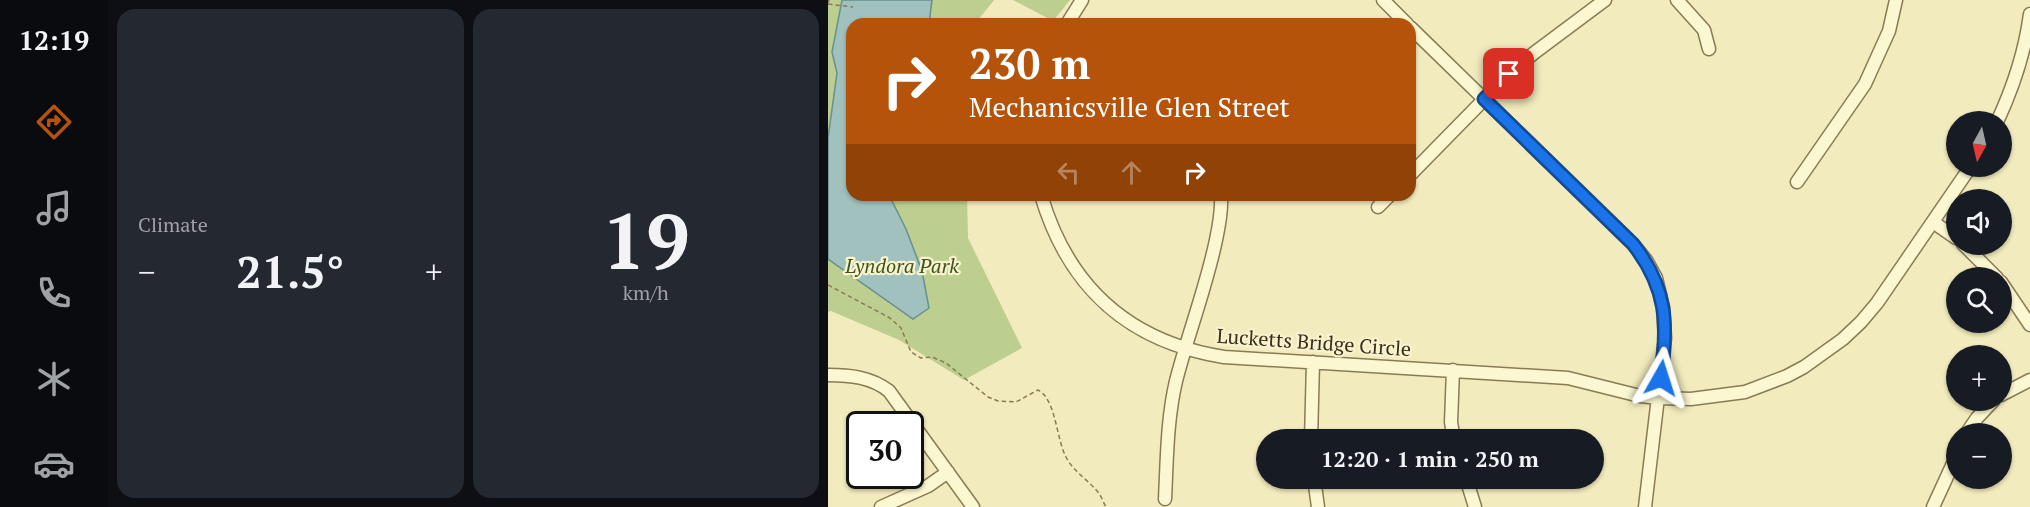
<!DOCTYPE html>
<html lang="en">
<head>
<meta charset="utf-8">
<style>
	body { margin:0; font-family:"PT Serif",serif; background:#242831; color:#f1f3f6; height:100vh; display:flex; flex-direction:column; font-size:22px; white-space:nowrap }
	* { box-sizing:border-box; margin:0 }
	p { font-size:20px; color:#9ea1a6 }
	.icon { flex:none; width:33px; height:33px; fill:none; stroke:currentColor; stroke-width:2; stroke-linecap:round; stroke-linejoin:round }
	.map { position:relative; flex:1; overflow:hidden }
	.drawer { display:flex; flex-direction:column; gap:9px; padding:9px; background:#0d0f14; width:720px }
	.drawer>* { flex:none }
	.guide { position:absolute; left:18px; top:18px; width:570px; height:183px; border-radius:18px; box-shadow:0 2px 4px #0004; background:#b45309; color:#fff; overflow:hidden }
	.needle { width:39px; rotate:188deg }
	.tools { position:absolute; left:1118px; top:111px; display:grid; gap:12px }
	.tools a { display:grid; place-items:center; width:66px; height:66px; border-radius:50%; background:#171b24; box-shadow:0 2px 4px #0004; font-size:30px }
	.speed { position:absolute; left:18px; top:411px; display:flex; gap:12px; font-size:30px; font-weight:700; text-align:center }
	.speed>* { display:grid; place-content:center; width:78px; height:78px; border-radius:50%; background:#171b24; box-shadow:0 2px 4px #0004; line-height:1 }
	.speed .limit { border:3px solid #111; border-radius:9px; background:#fff; color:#111 }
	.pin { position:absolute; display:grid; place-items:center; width:51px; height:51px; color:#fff; margin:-26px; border-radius:12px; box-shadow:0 3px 9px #0006 }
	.me { position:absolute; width:66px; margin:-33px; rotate:6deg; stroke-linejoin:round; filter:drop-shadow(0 0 4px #0008) }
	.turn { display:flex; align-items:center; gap:21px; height:126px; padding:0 24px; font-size:27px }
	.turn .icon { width:78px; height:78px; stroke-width:2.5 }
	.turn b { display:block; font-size:42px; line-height:51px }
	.lanes { display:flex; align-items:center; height:57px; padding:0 24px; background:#0003; justify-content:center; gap:30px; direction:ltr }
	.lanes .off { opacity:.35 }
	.big { font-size:45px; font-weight:700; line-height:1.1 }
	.drawer .card { flex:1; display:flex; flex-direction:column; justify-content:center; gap:9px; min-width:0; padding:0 21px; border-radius:18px; background:#242831 }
	.drawer .dial { align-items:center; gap:0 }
	.dial b { font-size:78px; line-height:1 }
	.heat { display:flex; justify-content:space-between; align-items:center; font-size:33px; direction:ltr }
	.drawer .tiles { flex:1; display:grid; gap:9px; grid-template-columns:repeat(2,1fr) }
	.trip { position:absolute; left:428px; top:429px; width:348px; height:60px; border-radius:30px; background:#171b24; box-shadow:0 2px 4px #0004; font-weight:700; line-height:60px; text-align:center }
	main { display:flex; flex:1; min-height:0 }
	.menu { display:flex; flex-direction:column; width:108px; justify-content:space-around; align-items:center; background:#090b0e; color:#9ea1a6 }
	.menu .icon { width:42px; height:42px }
	.menu .active { color:#b45309 }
	.menu b { font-size:27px; color:#f1f3f6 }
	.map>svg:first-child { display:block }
</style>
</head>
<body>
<main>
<nav class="menu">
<b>12:19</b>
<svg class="icon active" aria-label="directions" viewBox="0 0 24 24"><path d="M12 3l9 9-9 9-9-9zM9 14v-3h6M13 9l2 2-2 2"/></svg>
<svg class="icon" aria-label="music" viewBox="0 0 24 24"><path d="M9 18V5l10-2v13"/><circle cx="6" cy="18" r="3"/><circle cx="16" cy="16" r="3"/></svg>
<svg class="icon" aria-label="phone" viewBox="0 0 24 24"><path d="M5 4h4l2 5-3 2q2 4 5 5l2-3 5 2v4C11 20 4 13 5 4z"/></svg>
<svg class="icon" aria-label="climate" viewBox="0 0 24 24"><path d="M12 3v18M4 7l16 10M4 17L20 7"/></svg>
<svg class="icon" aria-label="car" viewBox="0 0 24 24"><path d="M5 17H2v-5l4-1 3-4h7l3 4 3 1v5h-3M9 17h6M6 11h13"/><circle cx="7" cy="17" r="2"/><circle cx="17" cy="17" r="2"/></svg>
</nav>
<section class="drawer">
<div class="tiles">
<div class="card"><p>Climate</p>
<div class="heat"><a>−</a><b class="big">21.5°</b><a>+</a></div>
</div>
<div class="card dial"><b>19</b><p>km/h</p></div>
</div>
</section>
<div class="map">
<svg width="1202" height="507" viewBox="0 0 1202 507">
	<rect width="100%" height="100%" fill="#f1ebbd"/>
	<path fill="#bccf90" d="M 0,0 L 166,0 L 147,24 L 24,24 L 24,195 L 139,195 L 140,238 L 194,348 L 136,380 L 71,340 L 3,311 L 0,312 Z
		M 185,0 L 242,0 L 225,21 Z"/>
	<path fill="#a1c1be" stroke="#68908d" stroke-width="1.5" d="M 14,0 L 104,0 L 101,24 L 24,24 L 24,195 L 61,195 L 78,229 L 94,271 L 101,308 L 85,319 L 0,259 L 0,138 L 9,73 L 4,52 Z"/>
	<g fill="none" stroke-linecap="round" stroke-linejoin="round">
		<defs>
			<path id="minor" d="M 555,0 L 579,24
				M 849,0 L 876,30 L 881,49
				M 239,24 L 254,0
				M 582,27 L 805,244 L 818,260 L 828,278 L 835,307 L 837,338 L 817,507
				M 1169,122 C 1185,88 1197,52 1202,14
				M 582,175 L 681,74 L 706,53 L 777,0
				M 969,182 L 1037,84 L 1061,31 L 1068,0
				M 213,195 C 240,287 301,342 396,357 L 740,378 L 812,396 L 831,398 L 863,399 L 917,392 L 959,376 L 976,367 L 1015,339 L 1033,322 L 1049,303 L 1143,166
				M 550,207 L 562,195
				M 1105,222 L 1128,238
				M 1135,244 L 1169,278
				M 1173,282 L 1202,325
				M 625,370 L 623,422 L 626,440
				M 0,375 C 22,375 43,377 61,391 L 145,507
				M 1173,395 L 1202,380
				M 1138,434 L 1149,418 L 1166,400
				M 483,440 L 485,362
				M 486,478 L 490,507
				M 638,478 L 647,507
				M 337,499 C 339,459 339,419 348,381 C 360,334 378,288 388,240 C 391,226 394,210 393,195
				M 53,507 L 100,486 L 120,472
				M 1105,507 L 1128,457"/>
		</defs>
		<use href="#minor" stroke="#897b55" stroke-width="15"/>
		<path stroke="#897b55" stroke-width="1.5" stroke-dasharray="4.5 3" stroke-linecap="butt" d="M 0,3 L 1,0
			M 0,4 L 25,7
			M 0,285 L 62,318 L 73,328 L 83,352 L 93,358 L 104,357 L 118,363 L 160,397 L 170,401 L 188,402 L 210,390 C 228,399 228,438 238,457 C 245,471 259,479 269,491 C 273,495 275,502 278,507"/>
		<use href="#minor" stroke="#fbf7d0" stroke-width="12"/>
	</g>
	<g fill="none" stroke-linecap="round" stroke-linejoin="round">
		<defs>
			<path id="route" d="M 681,74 L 656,99 L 805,244 C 840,289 840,324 833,378"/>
		</defs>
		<use href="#route" stroke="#114b97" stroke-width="15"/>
		<use href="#route" stroke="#1a73e8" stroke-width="10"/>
	</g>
	<g text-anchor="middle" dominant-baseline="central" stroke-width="4.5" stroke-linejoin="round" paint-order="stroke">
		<g font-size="20" font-style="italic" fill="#3e5520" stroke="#f8f3cd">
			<text x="74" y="265">Lyndora Park</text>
		</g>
		<g font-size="20" fill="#382e1b" stroke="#f8f3cd">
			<text transform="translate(486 342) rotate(4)">Lucketts Bridge Circle</text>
		</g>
	</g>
</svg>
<div class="tools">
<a><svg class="needle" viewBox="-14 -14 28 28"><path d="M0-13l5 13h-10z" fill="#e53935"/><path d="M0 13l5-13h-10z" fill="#9ea1a6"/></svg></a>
<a><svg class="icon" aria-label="sound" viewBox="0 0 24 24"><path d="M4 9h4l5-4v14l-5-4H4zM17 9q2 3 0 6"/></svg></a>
<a><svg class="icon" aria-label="search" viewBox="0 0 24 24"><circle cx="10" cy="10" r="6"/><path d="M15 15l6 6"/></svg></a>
<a>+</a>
<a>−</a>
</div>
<div class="speed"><div class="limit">30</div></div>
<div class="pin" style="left:681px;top:74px;background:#d93025"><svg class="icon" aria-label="arrive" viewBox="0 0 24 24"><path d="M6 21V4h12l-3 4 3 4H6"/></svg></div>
<svg class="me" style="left:833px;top:378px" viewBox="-20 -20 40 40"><path d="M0-17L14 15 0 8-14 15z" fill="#1a73e8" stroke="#fff" stroke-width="4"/></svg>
<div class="trip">12:20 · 1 min · 250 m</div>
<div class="guide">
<div class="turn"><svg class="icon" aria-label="right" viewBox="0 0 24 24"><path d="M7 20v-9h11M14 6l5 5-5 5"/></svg><div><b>230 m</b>Mechanicsville Glen Street</div></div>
<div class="lanes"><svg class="icon off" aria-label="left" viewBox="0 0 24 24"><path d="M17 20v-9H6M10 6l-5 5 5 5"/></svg><svg class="icon off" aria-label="ahead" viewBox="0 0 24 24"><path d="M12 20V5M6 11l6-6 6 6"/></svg><svg class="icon" aria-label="right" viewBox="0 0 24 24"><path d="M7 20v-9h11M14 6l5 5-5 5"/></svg></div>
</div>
</div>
</main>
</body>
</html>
